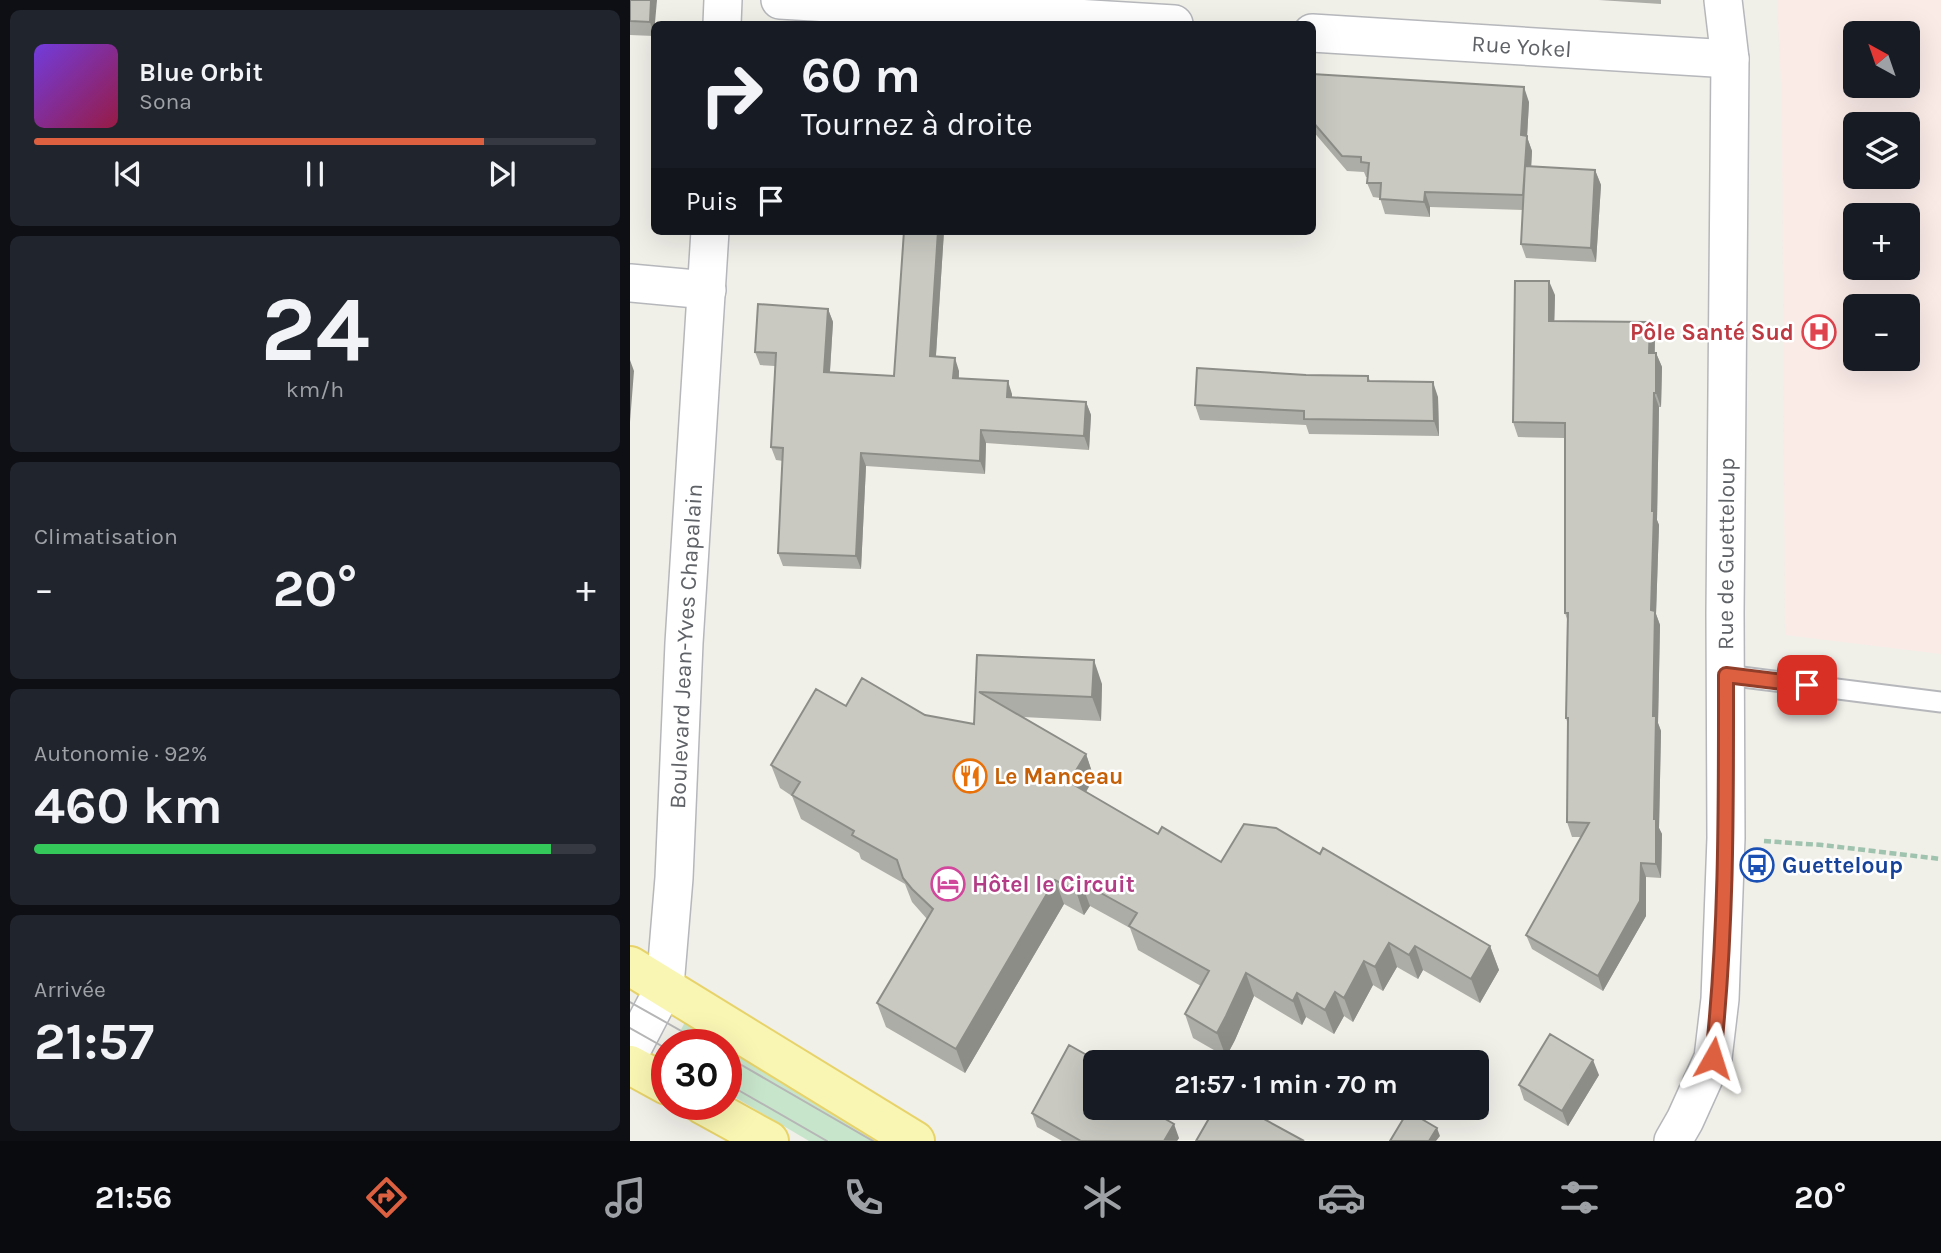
<!DOCTYPE html>
<html lang="fr">
<head>
<meta charset="utf-8">
<style>
	body { margin:0; font-family:Karla,sans-serif; background:#20242c; color:#f1f3f6; height:100vh; display:flex; flex-direction:column; font-size:26px; white-space:nowrap }
	* { box-sizing:border-box; margin:0 }
	p { font-size:23px; color:#9ea1a6 }
	.icon { flex:none; width:38px; height:38px; fill:none; stroke:currentColor; stroke-width:2; stroke-linecap:round; stroke-linejoin:round }
	.map { position:relative; flex:1; overflow:hidden }
	.sheet { display:flex; flex-direction:column; gap:10px; padding:10px; background:#0d0f14; width:630px }
	.sheet>* { flex:none }
	.guide { position:absolute; left:21px; top:21px; width:665px; height:214px; border-radius:10px; box-shadow:0 7px 28px #0002; background:#171b24; color:#f1f3f6; overflow:hidden }
	.needle { width:46px; rotate:320deg }
	.buttons { position:absolute; left:1213px; top:21px; display:grid; gap:14px }
	.buttons a { display:grid; place-items:center; width:77px; height:77px; border-radius:10px; background:#171b24; box-shadow:0 7px 28px #0002; font-size:35px }
	.speed { position:absolute; left:21px; top:1029px; display:flex; gap:14px; font-size:35px; font-weight:700; text-align:center }
	.speed>* { display:grid; place-content:center; width:91px; height:91px; border-radius:50%; background:#171b24; box-shadow:0 7px 28px #0002; line-height:1 }
	.speed .limit { border:10px solid #d22; background:#fff; color:#111 }
	.pin { position:absolute; display:grid; place-items:center; width:60px; height:60px; color:#fff; margin:-30px; border-radius:14px; box-shadow:0 4px 10px #0006 }
	.me { position:absolute; width:77px; margin:-38px; rotate:6deg; stroke-linejoin:round; filter:drop-shadow(0 0 5px #0008) }
	.turn { display:flex; align-items:center; gap:24px; height:147px; padding:0 35px; font-size:32px }
	.turn .icon { width:91px; height:91px; stroke-width:2.5 }
	.turn b { display:block; font-size:49px; line-height:60px }
	.then { display:flex; align-items:center; height:66px; padding:0 35px; background:#0003; gap:14px; font-size:26px }
	.big { font-size:52px; font-weight:700; line-height:1.1 }
	.sheet .tile { flex:1; display:flex; flex-direction:column; justify-content:center; gap:10px; min-width:0; padding:0 24px; border-radius:10px; background:#20242c }
	.sheet .dial { align-items:center; gap:0 }
	.dial b { font-size:91px; line-height:1 }
	.song { display:flex; align-items:center; gap:21px }
	.cover { width:84px; height:84px; border-radius:10px; background:linear-gradient(135deg,hsl(260 70% 55%),hsl(340 70% 35%)) }
	.played { height:7px; border-radius:4px; background:linear-gradient(90deg,#dd6041 80%,#363941 80%) }
	.keys { display:flex; justify-content:space-around; direction:ltr }
	.heat { display:flex; justify-content:space-between; align-items:center; font-size:38px; direction:ltr }
	.charge { height:10px; border-radius:5px; background:linear-gradient(90deg,#34c759 92%,#363941 0) }
	.trip { position:absolute; left:453px; top:1050px; width:406px; height:70px; border-radius:10px; background:#171b24; box-shadow:0 7px 28px #0002; font-weight:700; line-height:70px; text-align:center }
	.menu { display:flex; height:112px; justify-content:space-around; align-items:center; background:#090b0e; color:#9ea1a6 }
	.menu .icon { width:49px; height:49px }
	.menu .current { color:#dd6041 }
	.menu b { font-size:32px; color:#f1f3f6 }
	main { display:flex; flex:1; min-height:0 }
	.map>svg:first-child { display:block }
</style>
</head>
<body>
<main>
<section class="sheet">
<div class="tile">
<div class="song"><i class="cover"></i><div><b>Blue Orbit</b><p>Sona</p></div></div>
<div class="played"></div>
<div class="keys"><svg class="icon" aria-label="previous" viewBox="0 0 24 24"><path d="M18 5L8 12l10 7zM5 5v14"/></svg><svg class="icon" aria-label="pause" viewBox="0 0 24 24"><path d="M8 5v14M16 5v14"/></svg><svg class="icon" aria-label="next" viewBox="0 0 24 24"><path d="M6 5l10 7-10 7zM19 5v14"/></svg></div>
</div>
<div class="tile dial"><b>24</b><p>km/h</p></div>
<div class="tile"><p>Climatisation</p>
<div class="heat"><a>−</a><b class="big">20°</b><a>+</a></div>
</div>
<div class="tile"><p>Autonomie · 92%</p><b class="big">460 km</b><div class="charge"></div></div>
<div class="tile"><p>Arrivée</p><b class="big">21:57</b></div>
</section>
<div class="map">
<svg width="1311" height="1141" viewBox="0 0 1311 1141">
	<rect width="100%" height="100%" fill="#f0efe8"/>
	<path fill="#faebe7" fill-rule="evenodd" d="M 1147,0 L 1311,0 L 1311,654 L 1155,635 L 1152,104 ZM 1225,33 L 1278,33 L 1278,86 L 1225,86 ZM 1225,124 L 1278,124 L 1278,177 L 1225,177 ZM 1225,215 L 1278,215 L 1278,268 L 1225,268 ZM 1225,306 L 1278,306 L 1278,359 L 1225,359 Z"/>
	<path fill="#c7e5cb" d="M 55,1022 L 93,1045 L 43,1045 Z
		M 96,1046 L 257,1141 L 179,1141 L 96,1092 Z"/>
	<g fill="none" stroke-linecap="round" stroke-linejoin="round">
		<defs>
			<path id="lane" d="M 1096,675 L 1311,702"/>
			<g id="street">
				<path d="M 150,0 L 544,24"/>
				<path d="M 92,24 L 93,0"/>
				<path id="s1" d="M 682,33 L 1100,59"/>
				<path d="M 0,283 L 77,290"/>
				<path id="s2" d="M 0,1053 L 35,986 L 44,878 L 54,643 L 80,231"/>
				<path id="s3" d="M 1043,1141 L 1055,1120 L 1083,1058 L 1090,999 L 1096,838 L 1095,613 L 1100,59 L 1093,0"/>
			</g>
			<path id="primary" d="M 0,966 L 285,1141
				M 0,1065 L 37,1085
				M 72,1104 L 139,1141"/>
		</defs>
		<use href="#lane" stroke="#b5b7bb" stroke-width="23"/>
		<use href="#street" stroke="#b5b7bb" stroke-width="40"/>
		<use href="#primary" stroke="#e7d36a" stroke-width="42"/>
		<path stroke="#9fc3ae" stroke-width="4.5" stroke-dasharray="7 3.5" stroke-linecap="butt" d="M 1134,841 L 1192,845 L 1311,859"/>
		<use href="#lane" stroke="#fff" stroke-width="19"/>
		<use href="#street" stroke="#fff" stroke-width="37"/>
		<use href="#primary" stroke="#f9f6b4" stroke-width="38"/>
		<path stroke="#b6b6b7" stroke-width="2" d="M 0,1002 L 76,1045
			M 0,1028 L 37,1049
			M 96,1056 L 243,1141
			M 96,1083 L 197,1141"/>
	</g>
	<path fill="#adada7" d="M 0,0 L 24,24 L 24,36 L 0,35 Z
		M 969,0 L 1031,0 L 1031,4 Z
		M 682,74 L 899,102 L 897,137 L 902,151 L 901,166 L 965,170 L 971,185 L 966,262 L 896,258 L 891,244 L 893,210 L 800,207 L 800,217 L 755,214 L 750,198 L 743,197 L 737,183 L 738,177 L 736,177 L 734,172 L 717,171 L 682,130 Z
		M 314,231 L 306,356 L 329,371 L 329,378 L 382,394 L 382,397 L 456,402 L 461,415 L 459,450 L 356,443 L 355,474 L 236,466 L 231,569 L 153,566 L 148,553 L 153,461 L 146,460 L 141,447 L 145,366 L 130,365 L 125,352 L 198,309 L 203,322 L 200,372 L 264,376 Z
		M 925,295 L 924,321 L 1020,322 L 1025,337 L 1025,353 L 1026,353 L 1032,367 L 1031,407 L 1029,407 L 1027,520 L 1029,525 L 1026,614 L 1030,625 L 1028,723 L 1031,731 L 1029,828 L 1032,834 L 1031,878 L 1016,877 L 1016,916 L 973,991 L 902,949 L 896,935 L 951,837 L 942,837 L 937,822 L 938,725 L 936,718 L 937,619 L 935,613 L 935,438 L 888,437 L 883,422 Z
		M 676,375 L 738,376 L 740,381 L 808,397 L 809,436 L 679,434 L 676,425 L 570,420 L 565,405 Z
		M 347,655 L 472,684 L 471,721 L 393,717 L 456,754 L 464,778 L 456,792 L 528,834 L 591,862 L 690,854 L 860,946 L 869,970 L 850,1003 L 793,970 L 788,979 L 767,967 L 753,991 L 743,985 L 723,1022 L 714,1016 L 704,1034 L 676,1017 L 672,1025 L 624,996 L 605,1040 L 596,1057 L 563,1038 L 555,1014 L 571,986 L 508,950 L 500,928 L 460,906 L 454,915 L 434,904 L 335,1073 L 256,1027 L 247,1003 L 297,919 L 282,902 L 275,884 L 231,859 L 229,853 L 171,819 L 162,796 L 150,788 L 141,765 L 216,706 L 295,715 L 344,724 Z
		M 969,1075 L 938,1126 L 894,1100 L 889,1085 Z
		M 466,1108 L 549,1138 L 547,1141 L 432,1141 L 407,1127 L 402,1113 Z"/>
	<path fill="#8d8d88" d="M 21,0 L 27,0 L 24,34 L 20,22 Z
		M 894,87 L 899,102 L 897,137 L 902,151 L 899,210 L 891,135 Z
		M 965,170 L 971,185 L 966,262 L 961,248 Z
		M 795,192 L 800,207 L 800,217 L 794,202 Z
		M 308,231 L 314,231 L 305,369 L 300,356 Z
		M 919,281 L 925,295 L 924,335 L 919,321 Z
		M 198,309 L 203,322 L 199,385 L 194,372 Z
		M 1020,322 L 1025,337 L 1024,368 L 1019,353 Z
		M 1026,353 L 1032,367 L 1031,407 L 1026,393 Z
		M 325,358 L 329,371 L 328,391 L 323,378 Z
		M 0,360 L 4,371 L 0,422 Z
		M 378,381 L 382,394 L 382,410 L 377,397 Z
		M 803,382 L 808,397 L 809,436 L 804,421 Z
		M 1024,393 L 1029,407 L 1027,520 L 1029,525 L 1026,614 L 1030,625 L 1028,723 L 1031,731 L 1029,828 L 1032,834 L 1031,878 L 1026,864 L 1021,610 Z
		M 456,402 L 461,415 L 459,450 L 454,436 Z
		M 351,430 L 356,443 L 355,474 L 350,461 Z
		M 231,453 L 236,466 L 231,569 L 226,556 Z
		M 464,660 L 472,684 L 471,721 L 462,697 Z
		M 456,754 L 464,778 L 448,805 L 439,782 Z
		M 1011,863 L 1016,877 L 1016,916 L 973,991 L 968,976 Z
		M 425,880 L 434,904 L 335,1073 L 326,1049 Z
		M 451,882 L 460,906 L 454,915 L 446,891 Z
		M 759,943 L 767,967 L 753,991 L 745,967 Z
		M 785,946 L 793,970 L 788,979 L 779,955 Z
		M 860,946 L 869,970 L 850,1003 L 841,979 Z
		M 734,961 L 743,985 L 723,1022 L 714,998 Z
		M 616,973 L 624,996 L 605,1040 L 596,1057 L 587,1033 Z
		M 705,992 L 714,1016 L 704,1034 L 695,1010 Z
		M 667,993 L 676,1017 L 672,1025 L 663,1001 Z
		M 963,1060 L 969,1075 L 938,1126 L 932,1111 Z
		M 544,1124 L 549,1138 L 547,1141 L 534,1141 Z
		M 807,1128 L 810,1136 L 806,1141 L 799,1141 Z"/>
	<path fill="#c9c9c2" stroke="#8d8d88" stroke-width="2" d="M 0,0 L 21,0 L 20,22 L 0,21 Z
		M 682,74 L 894,87 L 891,135 L 897,136 L 893,195 L 795,192 L 794,202 L 750,199 L 751,183 L 737,183 L 739,163 L 731,162 L 731,157 L 712,156 L 682,121 Z
		M 895,166 L 965,170 L 961,248 L 891,244 Z
		M 274,231 L 308,231 L 300,356 L 325,358 L 323,378 L 378,381 L 377,397 L 456,402 L 454,436 L 351,430 L 350,461 L 231,453 L 226,556 L 148,553 L 153,448 L 141,447 L 146,353 L 125,352 L 128,304 L 198,309 L 194,372 L 264,376 Z
		M 885,281 L 919,281 L 919,321 L 1020,322 L 1019,353 L 1026,353 L 1026,393 L 1024,393 L 1022,511 L 1024,511 L 1021,610 L 1025,611 L 1023,716 L 1026,716 L 1024,819 L 1026,819 L 1026,864 L 1011,863 L 1010,901 L 968,976 L 896,935 L 959,823 L 937,822 L 938,718 L 936,718 L 938,613 L 935,613 L 935,423 L 883,422 Z
		M 567,368 L 676,375 L 738,376 L 738,381 L 803,382 L 804,421 L 674,419 L 674,411 L 565,405 Z
		M 347,655 L 464,660 L 462,697 L 349,692 L 456,754 L 439,782 L 528,834 L 532,827 L 591,862 L 614,824 L 646,828 L 690,854 L 693,848 L 860,946 L 841,979 L 785,946 L 779,955 L 759,943 L 745,967 L 734,961 L 714,998 L 705,992 L 695,1010 L 667,993 L 663,1001 L 616,973 L 596,1016 L 587,1033 L 555,1014 L 579,971 L 499,926 L 507,913 L 451,882 L 446,891 L 425,880 L 326,1049 L 247,1003 L 303,909 L 282,889 L 273,878 L 267,860 L 222,835 L 224,831 L 162,795 L 170,782 L 141,765 L 186,689 L 216,706 L 232,678 L 295,715 L 344,724 Z
		M 920,1034 L 963,1060 L 932,1111 L 889,1085 Z
		M 439,1045 L 469,1062 L 466,1062 L 466,1108 L 516,1108 L 544,1124 L 534,1141 L 451,1141 L 402,1113 Z
		M 585,1108 L 614,1108 L 674,1141 L 566,1141 Z
		M 778,1111 L 807,1128 L 799,1141 L 760,1141 Z"/>
	<g fill="none" stroke-linecap="round" stroke-linejoin="round">
		<defs>
			<path id="route" d="M 1083,1058 C 1097,930 1096,802 1096,675 L 1177,685"/>
		</defs>
		<use href="#route" stroke="#903e2a" stroke-width="18"/>
		<use href="#route" stroke="#dd6041" stroke-width="12"/>
	</g>
	<defs>
		<symbol id="hospital-ring" viewBox="-11 -11 22 22"><circle r="9.5" fill="#fff" stroke="#e0444e" stroke-width="1.5"/><path d="M-5-5h3v3.5h4V-5h3V5h-3V1.5h-4V5h-3Z" fill="#e0444e"/></symbol>
		<symbol id="restaurant-ring" viewBox="-11 -11 22 22"><circle r="9.5" fill="#fff" stroke="#e8710a" stroke-width="1.5"/><path d="M-5-6h1v4h1v-4h1v4h1v-4h1v5L-1.5 .5V6h-2V.5L-5-1ZM5-6V6H3V1.5H1.5Q1.5-4 5-6Z" fill="#e8710a"/></symbol>
		<symbol id="bus-ring" viewBox="-11 -11 22 22"><circle r="9.5" fill="#fff" stroke="#1a4fb4" stroke-width="1.5"/><path d="M-5-6H5V4H4V6H2V4H-2V6H-4V4H-5ZM-3.5-4V0h7V-4ZM-3.5 1.2v1.5H-2V1.2ZM2 1.2v1.5H3.5V1.2Z" fill="#1a4fb4"/></symbol>
		<symbol id="hotel-ring" viewBox="-11 -11 22 22"><circle r="9.5" fill="#fff" stroke="#d1479c" stroke-width="1.5"/><path d="M-6-4.5h1.5V1H6V5H4.5V3h-9V5H-6ZM-4 0a1.8 1.8 0 1 1 3.6 0ZM.5 0V-2.5h3Q6-2.5 6 0Z" fill="#d1479c"/></symbol>
	</defs>
	<g fill-rule="evenodd">
		<use href="#hospital-ring" x="1170" y="313" width="38" height="38"/>
		<use href="#restaurant-ring" x="321" y="757" width="38" height="38"/>
		<use href="#bus-ring" x="1108" y="846" width="38" height="38"/>
		<use href="#hotel-ring" x="299" y="865" width="38" height="38"/>
	</g>
	<g text-anchor="middle" dominant-baseline="central" stroke-width="5" stroke-linejoin="round" paint-order="stroke">
		<g font-size="23" fill="#5f6267" stroke="#fff">
			<text stroke="none"><textPath href="#s1" startOffset="210">Rue Yokel</textPath></text>
			<text stroke="none"><textPath href="#s3" startOffset="597">Rue de Guetteloup</textPath></text>
			<text stroke="none"><textPath href="#s2" startOffset="416">Boulevard Jean-Yves Chapalain</textPath></text>
		</g>
		<g font-size="23" font-weight="bold" fill="#be3a42" stroke="#fff" text-anchor="end">
			<text x="1164" y="332">Pôle Santé Sud</text>
		</g>
		<g font-size="23" font-weight="bold" fill="#c56008" stroke="#fff" text-anchor="start">
			<text x="364" y="776">Le Manceau</text>
		</g>
		<g font-size="23" font-weight="bold" fill="#164399" stroke="#fff" text-anchor="start">
			<text x="1152" y="865">Guetteloup</text>
		</g>
		<g font-size="23" font-weight="bold" fill="#b23c85" stroke="#fff" text-anchor="start">
			<text x="342" y="884">Hôtel le Circuit</text>
		</g>
	</g>
</svg>
<div class="buttons">
<a><svg class="needle" viewBox="-14 -14 28 28"><path d="M0-13l5 13h-10z" fill="#e53935"/><path d="M0 13l5-13h-10z" fill="#9ea1a6"/></svg></a>
<a><svg class="icon" aria-label="layers" viewBox="0 0 24 24"><path d="M12 4l9 5-9 5-9-5zM3 14l9 5 9-5"/></svg></a>
<a>+</a>
<a>−</a>
</div>
<div class="speed"><div class="limit">30</div></div>
<div class="pin" style="left:1177px;top:685px;background:#d93025"><svg class="icon" aria-label="arrive" viewBox="0 0 24 24"><path d="M6 21V4h12l-3 4 3 4H6"/></svg></div>
<svg class="me" style="left:1083px;top:1058px" viewBox="-20 -20 40 40"><path d="M0-17L14 15 0 8-14 15z" fill="#dd6041" stroke="#fff" stroke-width="4"/></svg>
<div class="trip">21:57 · 1 min · 70 m</div>
<div class="guide">
<div class="turn"><svg class="icon" aria-label="right" viewBox="0 0 24 24"><path d="M7 20v-9h11M14 6l5 5-5 5"/></svg><div><b>60 m</b>Tournez à droite</div></div>
<div class="then">Puis<svg class="icon" aria-label="arrive" viewBox="0 0 24 24"><path d="M6 21V4h12l-3 4 3 4H6"/></svg></div>
</div>
</div>
</main>
<nav class="menu">
<b>21:56</b>
<svg class="icon current" aria-label="directions" viewBox="0 0 24 24"><path d="M12 3l9 9-9 9-9-9zM9 14v-3h6M13 9l2 2-2 2"/></svg>
<svg class="icon" aria-label="music" viewBox="0 0 24 24"><path d="M9 18V5l10-2v13"/><circle cx="6" cy="18" r="3"/><circle cx="16" cy="16" r="3"/></svg>
<svg class="icon" aria-label="phone" viewBox="0 0 24 24"><path d="M5 4h4l2 5-3 2q2 4 5 5l2-3 5 2v4C11 20 4 13 5 4z"/></svg>
<svg class="icon" aria-label="climate" viewBox="0 0 24 24"><path d="M12 3v18M4 7l16 10M4 17L20 7"/></svg>
<svg class="icon" aria-label="car" viewBox="0 0 24 24"><path d="M5 17H2v-5l4-1 3-4h7l3 4 3 1v5h-3M9 17h6M6 11h13"/><circle cx="7" cy="17" r="2"/><circle cx="17" cy="17" r="2"/></svg>
<svg class="icon" aria-label="filters" viewBox="0 0 24 24"><path d="M4 7h16M4 17h16"/><circle cx="9" cy="7" r="2"/><circle cx="15" cy="17" r="2"/></svg>
<b>20°</b>
</nav>
</body>
</html>
